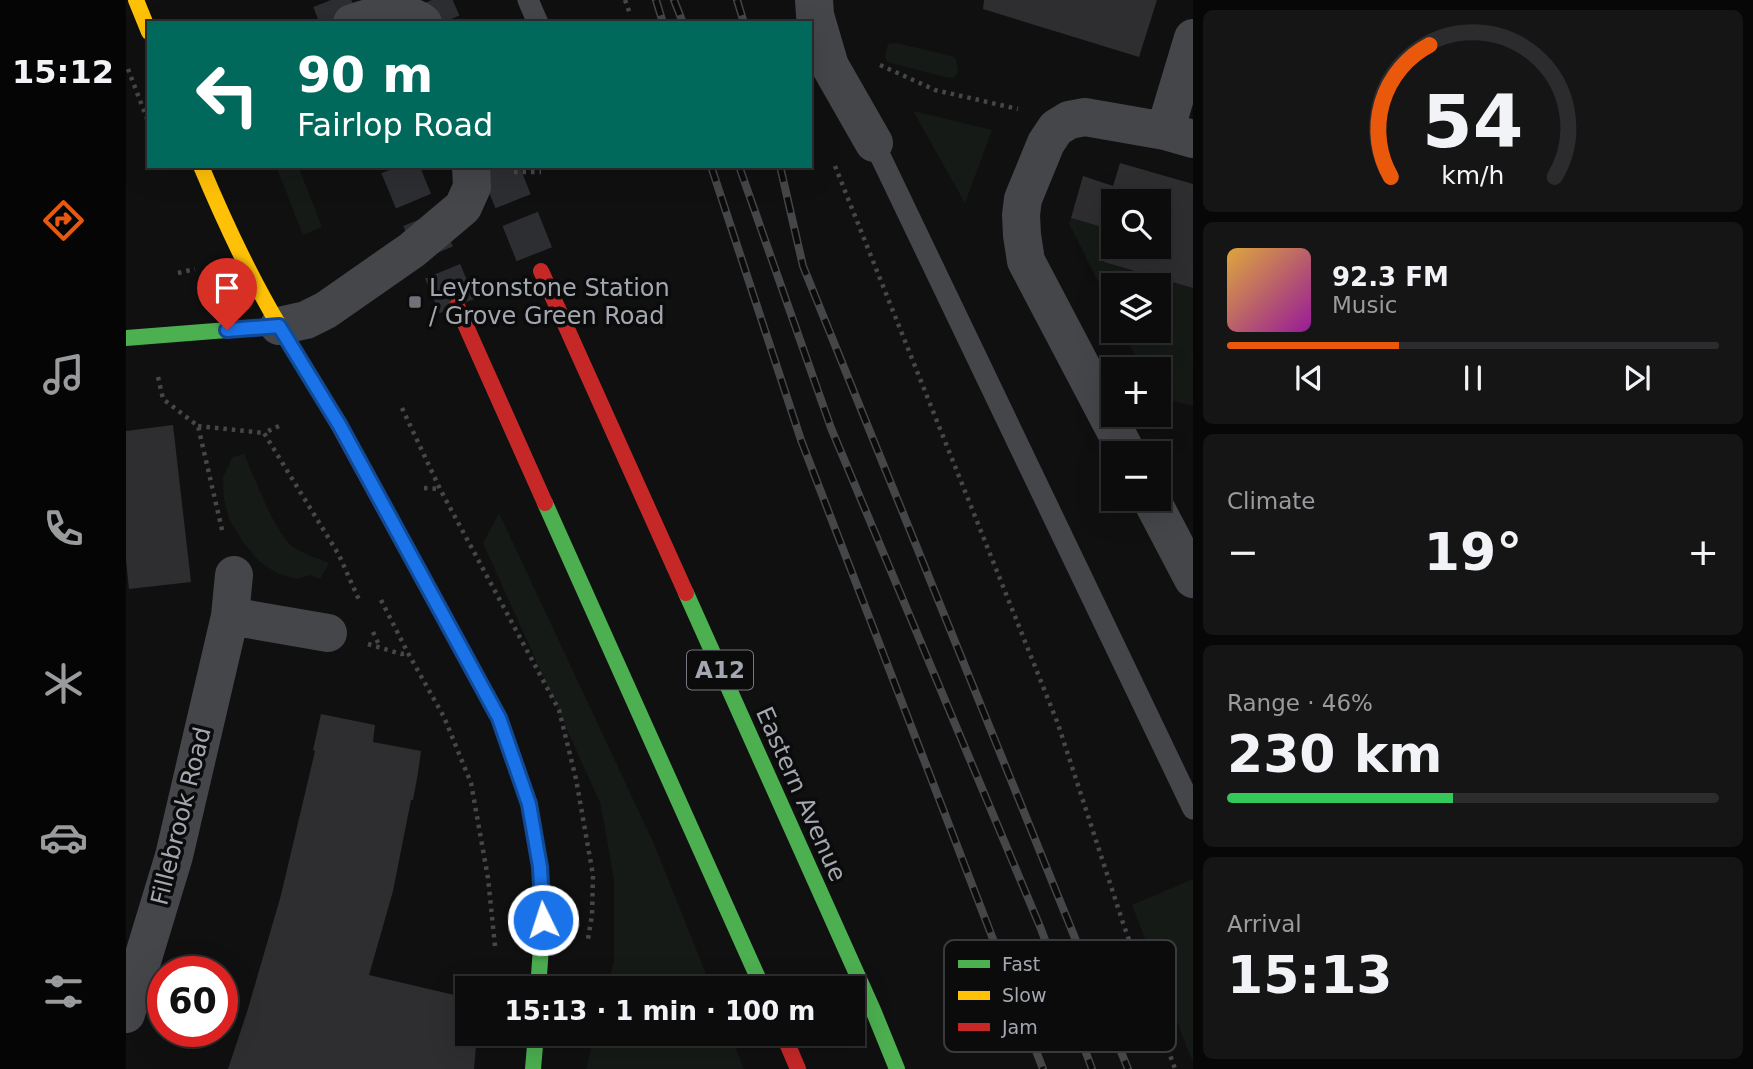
<!DOCTYPE html>
<html lang="en">
<head>
<meta charset="utf-8">
<style>
	body { margin:0; font-family:"DejaVu Sans",sans-serif; background:#151516; color:#f1f3f6; height:100vh; display:flex; flex-direction:column; font-size:26px; white-space:nowrap }
	* { box-sizing:border-box; margin:0 }
	p { font-size:23px; color:#9a9b9d }
	.icon { flex:none; width:38px; height:38px; fill:none; stroke:currentColor; stroke-width:2; stroke-linecap:round; stroke-linejoin:round }
	.map { position:relative; flex:1; overflow:hidden }
	.drawer { display:flex; flex-direction:column; gap:10px; padding:10px; background:#070707; width:560px }
	.drawer>* { flex:none }
	.guide { position:absolute; left:21px; top:21px; width:665px; height:147px; border-radius:0px; box-shadow:0 7px 28px #0002,0 0 0 2px #2c2c2e; background:#00695c; color:#fff; overflow:hidden }
	.controls { position:absolute; left:975px; top:189px; display:grid; gap:14px }
	.controls a { display:grid; place-items:center; width:70px; height:70px; border-radius:0px; background:#0c0c0d; box-shadow:0 7px 28px #0002,0 0 0 2px #2c2c2e; font-size:35px }
	.speed { position:absolute; left:21px; top:956px; display:flex; gap:14px; font-size:35px; font-weight:700; text-align:center }
	.speed>* { display:grid; place-content:center; width:91px; height:91px; border-radius:50%; background:#0c0c0d; box-shadow:0 7px 28px #0002,0 0 0 2px #2c2c2e; line-height:1 }
	.speed .limit { border:10px solid #d22; background:#fff; color:#111 }
	.pin { position:absolute; display:grid; place-items:center; width:60px; height:60px; color:#fff; margin:-72px -30px; border-radius:50% 50% 50% 0; rotate:-45deg; box-shadow:0 0 7px #0007 }
	.pin .icon { rotate:45deg }
	.me { position:absolute; width:77px; margin:-38px; rotate:356deg; stroke-linejoin:round; filter:drop-shadow(0 0 5px #0008) }
	.turn { display:flex; align-items:center; gap:24px; height:147px; padding:0 35px; font-size:32px }
	.turn .icon { width:91px; height:91px; stroke-width:2.5 }
	.turn b { display:block; font-size:49px; line-height:60px }
	.big { font-size:52px; font-weight:800; line-height:1.1 }
	.drawer .tile { flex:1; display:flex; flex-direction:column; justify-content:center; gap:10px; min-width:0; padding:0 24px; border-radius:10px; background:#151516 }
	.drawer .dial { align-items:center; gap:0 }
	.dial svg { height:182px; overflow:visible; fill:none; stroke:#2c2c2e; stroke-width:7; stroke-linecap:round; text-anchor:middle }
	.dial text { fill:#f1f3f6; stroke:none }
	.song { display:flex; align-items:center; gap:21px }
	.cover { width:84px; height:84px; border-radius:10px; background:linear-gradient(135deg,hsl(40 70% 55%),hsl(300 70% 35%)) }
	.played { height:7px; border-radius:4px; background:linear-gradient(90deg,#ea580c 35%,#2c2c2e 35%) }
	.keys { display:flex; justify-content:space-around; direction:ltr }
	.heat { display:flex; justify-content:space-between; align-items:center; font-size:38px; direction:ltr }
	.charge { height:10px; border-radius:5px; background:linear-gradient(90deg,#34c759 46%,#2c2c2e 0) }
	.trip { position:absolute; left:329px; top:976px; width:410px; height:70px; border-radius:0px; background:#0c0c0d; box-shadow:0 7px 28px #0002,0 0 0 2px #2c2c2e; font-weight:800; line-height:70px; text-align:center }
	main { display:flex; flex:1; min-height:0 }
	.dock { display:flex; flex-direction:column; width:126px; justify-content:space-around; align-items:center; background:#050505; color:#9a9b9d }
	.dock .icon { width:49px; height:49px }
	.dock .current { color:#ea580c }
	.dock b { font-size:32px; color:#f1f3f6 }
	.map>svg:first-child { display:block }
</style>
</head>
<body>
<main>
<nav class="dock">
<b>15:12</b>
<svg class="icon current" aria-label="directions" viewBox="0 0 24 24"><path d="M12 3l9 9-9 9-9-9zM9 14v-3h6M13 9l2 2-2 2"/></svg>
<svg class="icon" aria-label="music" viewBox="0 0 24 24"><path d="M9 18V5l10-2v13"/><circle cx="6" cy="18" r="3"/><circle cx="16" cy="16" r="3"/></svg>
<svg class="icon" aria-label="phone" viewBox="0 0 24 24"><path d="M5 4h4l2 5-3 2q2 4 5 5l2-3 5 2v4C11 20 4 13 5 4z"/></svg>
<svg class="icon" aria-label="climate" viewBox="0 0 24 24"><path d="M12 3v18M4 7l16 10M4 17L20 7"/></svg>
<svg class="icon" aria-label="car" viewBox="0 0 24 24"><path d="M5 17H2v-5l4-1 3-4h7l3 4 3 1v5h-3M9 17h6M6 11h13"/><circle cx="7" cy="17" r="2"/><circle cx="17" cy="17" r="2"/></svg>
<svg class="icon" aria-label="filters" viewBox="0 0 24 24"><path d="M4 7h16M4 17h16"/><circle cx="9" cy="7" r="2"/><circle cx="15" cy="17" r="2"/></svg>
</nav>
<div class="map">
<svg width="1067" height="1069" viewBox="0 0 1067 1069">
	<rect width="100%" height="100%" fill="#101011"/>
	<path fill="#161a16" d="M 770,43 L 825,56 L 830,59 L 832,72 L 829,77 L 823,78 L 761,62 L 759,57 L 762,44 Z
		M 787,111 L 866,130 L 839,203 Z
		M 150,166 L 172,166 L 196,227 L 177,235 Z
		M 945,218 L 987,222 L 987,232 L 978,262 L 1027,277 L 1039,238 L 1067,288 L 1067,406 L 1033,397 L 1032,369 L 1016,369 L 997,331 L 1032,331 L 1032,285 L 987,285 L 987,311 L 943,223 Z
		M 118,454 C 128,476 149,534 167,547 C 178,554 191,558 203,563 L 194,579 L 184,575 L 170,579 L 151,573 L 133,561 L 117,542 L 103,519 L 98,499 L 97,477 L 107,457 Z
		M 373,513 L 528,844 L 586,989 L 481,989 L 488,960 L 488,880 L 475,805 L 357,543 Z
		M 1067,879 L 1067,1063 L 1006,905 Z
		M 469,1034 L 604,1034 L 618,1069 L 460,1069 Z"/>
	<path fill="#2e2e30" d="M 858,0 L 1031,0 L 1013,57 L 857,9 Z
		M 994,163 L 1067,184 L 1067,288 L 978,262 L 987,232 L 987,247 L 1032,247 L 1032,201 L 987,201 L 987,230 L 945,218 L 957,176 L 987,186 Z
		M 47,425 L 65,582 L 3,589 L 0,560 L 0,431 Z
		M 195,714 L 249,725 L 247,742 L 295,751 L 292,773 L 287,800 L 285,800 L 267,891 L 243,975 L 341,998 L 341,1034 L 351,1034 L 348,1069 L 102,1069 L 121,1012 L 155,895 L 189,751 L 187,750 Z"/>
	<g fill="none" stroke-linecap="round" stroke-linejoin="round">
		<path stroke="#2d2e31" stroke-width="38" stroke-dasharray="38 19" stroke-linecap="butt" d="M 205,0 L 214,23
			M 306,0 L 316,23
			M 273,166 L 331,306
			M 373,166 L 415,271"/>
		<path stroke="#46474a" stroke-width="4.5" stroke-dasharray="3.5 5" stroke-linecap="butt" d="M 499,0 L 504,14
			M 754,65 L 809,90 L 892,109
			M 2,69 L 23,124
			M 709,166 L 932,724 L 997,923 L 1049,1069
			M 388,172 L 415,172
			M 52,273 L 69,269
			M 32,377 L 37,399 L 72,426 L 97,534
			M 276,408 L 314,489 L 433,710 L 450,779 L 467,875 L 466,915 L 462,939
			M 72,426 L 138,433
			M 153,426 L 138,433 L 213,555 L 234,602
			M 298,488 L 314,489
			M 255,600 L 282,653 L 318,717 L 345,783 L 362,878 L 369,946
			M 247,632 L 254,647
			M 242,644 L 275,654 L 282,653"/>
		<path stroke="#454649" stroke-width="21" d="M 402,0 L 412,23
			M 748,143 L 1067,809"/>
		<path stroke="#454649" stroke-width="38" d="M 688,0 L 689,15 L 704,66 L 748,143
			M 226,23 C 245,16 281,9 297,23
			M 1039,131 L 1067,38
			M 153,326 L 180,320 L 200,310 L 286,250 L 337,207 L 346,187 L 345,166
			M 1001,453 L 900,261 L 896,235 L 895,215 L 897,199 L 920,143 L 930,128 L 943,120 L 959,117 L 1039,131 L 1067,139
			M 1025,499 L 1067,579
			M 104,616 L 202,633
			M 0,1014 L 48,856 L 104,616 L 108,575"/>
		<path stroke="#4caf50" stroke-width="16" d="M 0,338 L 153,326
			M 419,503 L 637,989
			M 560,593 L 747,1010 L 771,1069
			M 364,702 L 373,718 L 403,804 L 414,867 L 417,920 L 412,989
			M 407,1069 L 410,1034"/>
		<path stroke="#ffc107" stroke-width="16" d="M 10,0 L 23,32
			M 75,166 C 98,221 123,275 154,327 C 169,353 186,379 202,406"/>
		<path stroke="#c62828" stroke-width="16" d="M 415,271 L 560,593
			M 331,306 L 419,503
			M 202,406 L 364,702
			M 657,1034 L 672,1069"/>
		<defs>
			<path id="rail" d="M 530,0 L 537,23
				M 548,0 L 557,23
				M 611,0 L 618,23
				M 585,166 L 675,440 L 917,1069
				M 613,166 L 705,428 L 915,929 L 966,1069
				M 654,166 L 677,266 L 1002,1069"/>
		</defs>
		<use href="#rail" stroke="#454648" stroke-width="8"/>
		<use href="#rail" stroke="#0b0b0c" stroke-width="5" stroke-dasharray="16" stroke-linecap="butt"/>
	</g>
	<g fill="none" stroke-linecap="round" stroke-linejoin="round">
		<defs>
			<path id="route" d="M 101,330 L 153,326 L 214,426 L 373,718 L 403,804 L 414,867 L 417,920"/>
		</defs>
		<use href="#route" stroke="#114b97" stroke-width="18"/>
		<use href="#route" stroke="#1a73e8" stroke-width="12"/>
	</g>
	<rect fill="#707278" stroke="#0b0b0c" stroke-width="2.5" x="282" y="295" width="14" height="14" rx="3.5"/>
	<g text-anchor="middle" dominant-baseline="central" stroke-width="7" stroke-linejoin="round" paint-order="stroke">
		<rect fill="#0b0b0c" stroke="#75787f" stroke-width="2" x="561" y="650.5" width="66" height="39" rx="5"/>
		<g font-size="23" font-weight="bold" fill="#a3a7b0">
			<text x="594" y="670">A12</text>
		</g>
		<g font-size="24" fill="#a3a7b0" stroke="#0b0b0c" text-anchor="start">
			<text x="303" y="288">Leytonstone Station<tspan x="303" dy="28">/ Grove Green Road</tspan></text>
		</g>
		<g font-size="24" fill="#a3a7b0" stroke="#0b0b0c">
			<text transform="translate(675 794) rotate(66)">Eastern Avenue</text>
			<text transform="translate(55 816) rotate(-76)">Fillebrook Road</text>
		</g>
	</g>
	<rect x="818" y="940" width="232" height="112" rx="10" fill="#0b0b0c" stroke="#393a3d" stroke-width="2"/>
	<rect x="832" y="960" width="32" height="8" fill="#4caf50"/>
	<rect x="832" y="991" width="32" height="9" fill="#ffc107"/>
	<rect x="832" y="1023" width="32" height="8" fill="#c62828"/>
	<g font-size="19" fill="#a3a7b0">
		<text x="876" y="971">Fast</text>
		<text x="876" y="1002">Slow</text>
		<text x="876" y="1034">Jam</text>
	</g>
</svg>
<div class="controls">
<a><svg class="icon" aria-label="search" viewBox="0 0 24 24"><circle cx="10" cy="10" r="6"/><path d="M15 15l6 6"/></svg></a>
<a><svg class="icon" aria-label="layers" viewBox="0 0 24 24"><path d="M12 4l9 5-9 5-9-5zM3 14l9 5 9-5"/></svg></a>
<a>+</a>
<a>−</a>
</div>
<div class="speed"><div class="limit">60</div></div>
<div class="pin" style="left:101px;top:330px;background:#d93025"><svg class="icon" aria-label="arrive" viewBox="0 0 24 24"><path d="M6 21V4h12l-3 4 3 4H6"/></svg></div>
<svg class="me" style="left:417px;top:920px" viewBox="-20 -20 40 40"><circle r="17" fill="#1a73e8" stroke="#fff" stroke-width="3"/><path d="M0-11L8 9 0 5-8 9z" fill="#fff"/></svg>
<div class="trip">15:13 · 1 min · 100 m</div>
<div class="guide">
<div class="turn"><svg class="icon" aria-label="left" viewBox="0 0 24 24"><path d="M17 20v-9H6M10 6l-5 5 5 5"/></svg><div><b>90 m</b>Fairlop Road</div></div>
</div>
</div>
<section class="drawer">
<div class="tile dial"><svg viewBox="0 0 100 80">
<path d="M14 69A42 42 0 1 1 86 69"/>
<path d="M14 69A42 42 0 0 1 31 11" stroke="#ea580c"/>
<text x="50" y="56" font-size="32" font-weight="700">54</text>
<text x="50" y="72" font-size="11">km/h</text>
</svg></div>
<div class="tile">
<div class="song"><i class="cover"></i><div><b>92.3 FM</b><p>Music</p></div></div>
<div class="played"></div>
<div class="keys"><svg class="icon" aria-label="previous" viewBox="0 0 24 24"><path d="M18 5L8 12l10 7zM5 5v14"/></svg><svg class="icon" aria-label="pause" viewBox="0 0 24 24"><path d="M8 5v14M16 5v14"/></svg><svg class="icon" aria-label="next" viewBox="0 0 24 24"><path d="M6 5l10 7-10 7zM19 5v14"/></svg></div>
</div>
<div class="tile"><p>Climate</p>
<div class="heat"><a>−</a><b class="big">19°</b><a>+</a></div>
</div>
<div class="tile"><p>Range · 46%</p><b class="big">230 km</b><div class="charge"></div></div>
<div class="tile"><p>Arrival</p><b class="big">15:13</b></div>
</section>
</main>
</body>
</html>
